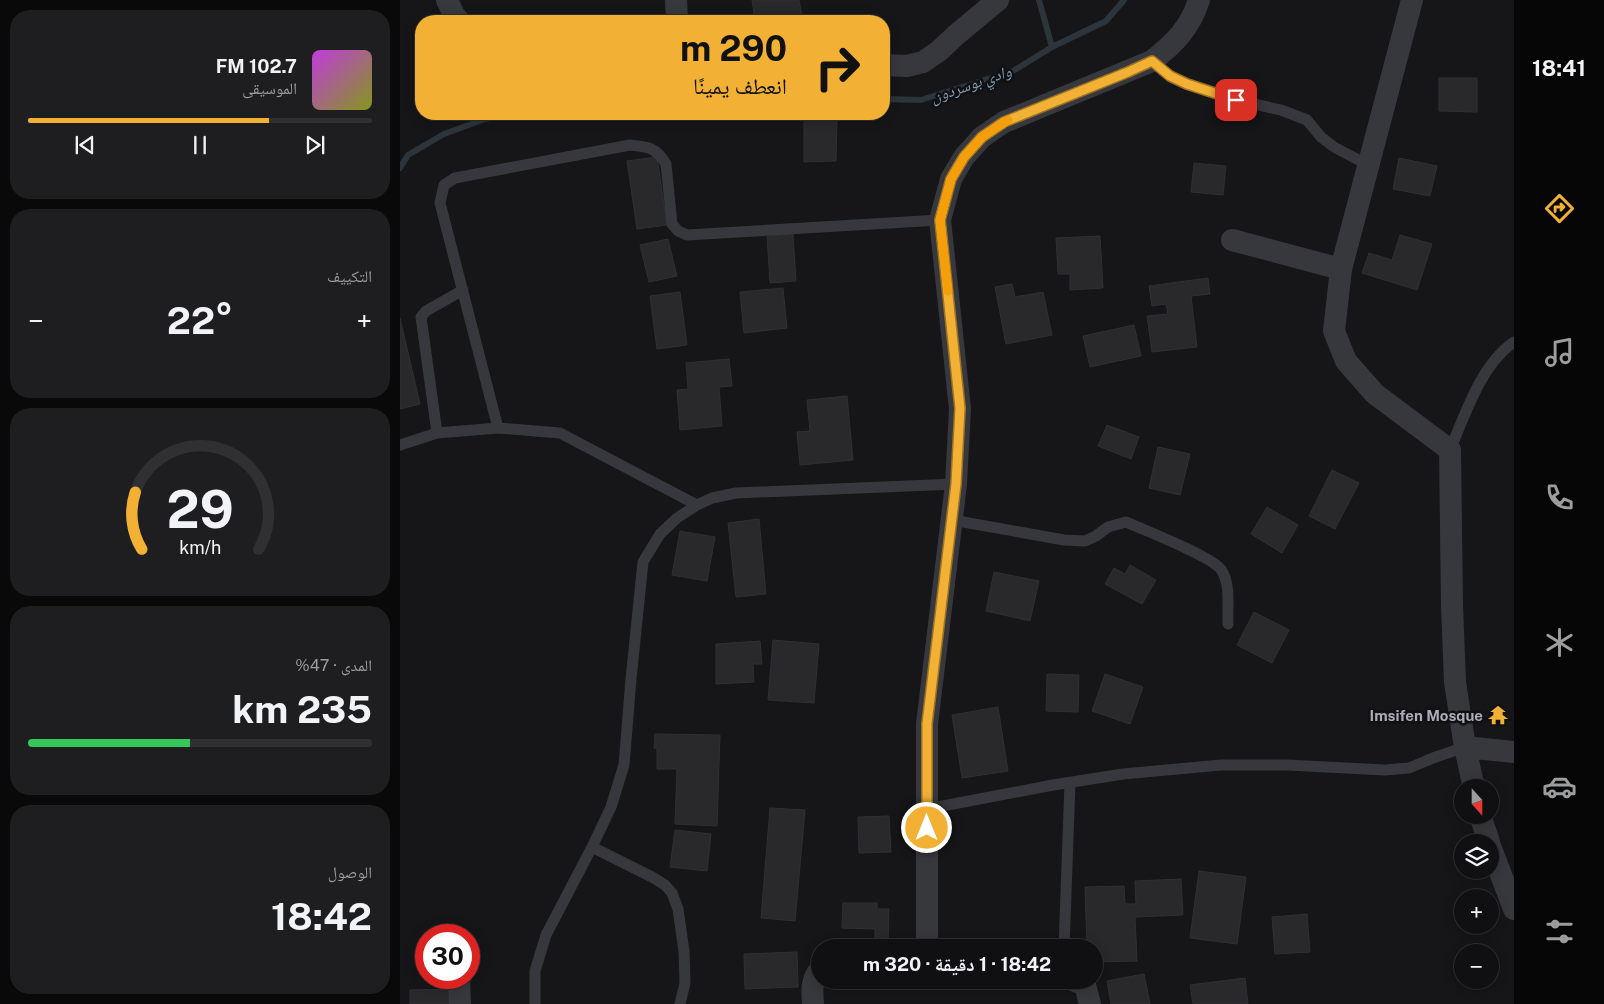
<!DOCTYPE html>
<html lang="ar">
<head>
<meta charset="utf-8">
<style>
	body { margin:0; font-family:"Public Sans","Noto Naskh Arabic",sans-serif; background:#1e1e20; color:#f1f3f6; direction:rtl; height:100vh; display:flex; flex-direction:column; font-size:19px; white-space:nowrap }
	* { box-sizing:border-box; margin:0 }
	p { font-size:16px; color:#9c9d9f }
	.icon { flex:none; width:28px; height:28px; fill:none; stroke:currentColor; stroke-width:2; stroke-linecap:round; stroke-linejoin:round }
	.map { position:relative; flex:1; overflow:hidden; direction:ltr }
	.panel { display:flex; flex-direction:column; gap:10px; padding:10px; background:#09090a; width:400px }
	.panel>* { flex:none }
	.hud { position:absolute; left:15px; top:15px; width:475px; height:105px; border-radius:20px; box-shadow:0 2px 12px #0003,0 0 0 1px #303032; direction:rtl; background:#f2b134; color:#111; overflow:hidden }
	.needle { width:32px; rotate:159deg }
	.tools { position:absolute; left:1054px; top:779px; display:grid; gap:10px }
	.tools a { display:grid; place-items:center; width:45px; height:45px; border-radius:50%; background:#101012; box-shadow:0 2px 12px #0003,0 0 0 1px #303032; font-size:25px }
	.speed { position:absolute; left:15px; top:924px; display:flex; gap:10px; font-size:25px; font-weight:700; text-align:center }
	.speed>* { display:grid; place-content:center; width:65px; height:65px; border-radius:50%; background:#101012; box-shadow:0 2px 12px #0003,0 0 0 1px #303032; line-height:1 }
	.speed .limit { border:8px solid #d22; background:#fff; color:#111 }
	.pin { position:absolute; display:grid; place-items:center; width:42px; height:42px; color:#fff; margin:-21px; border-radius:10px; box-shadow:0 2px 8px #0006 }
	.me { position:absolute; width:55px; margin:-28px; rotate:0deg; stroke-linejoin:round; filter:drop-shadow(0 0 4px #0008) }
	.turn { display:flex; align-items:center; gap:18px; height:105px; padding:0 20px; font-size:22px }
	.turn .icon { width:65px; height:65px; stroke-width:2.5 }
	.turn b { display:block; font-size:35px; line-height:42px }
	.big { font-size:38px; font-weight:700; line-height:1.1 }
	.panel .tile { flex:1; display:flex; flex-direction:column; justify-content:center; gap:8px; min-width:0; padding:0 18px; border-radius:20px; background:#1e1e20 }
	.panel .dial { align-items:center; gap:0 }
	.dial svg { height:130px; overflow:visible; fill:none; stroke:#303032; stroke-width:7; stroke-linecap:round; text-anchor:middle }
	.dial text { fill:#f1f3f6; stroke:none }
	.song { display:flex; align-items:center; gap:15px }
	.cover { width:60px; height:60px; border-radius:8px; background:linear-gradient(135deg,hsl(290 70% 55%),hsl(70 70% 35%)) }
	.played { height:5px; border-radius:2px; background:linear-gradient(90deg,#f2b134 70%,#303032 70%) }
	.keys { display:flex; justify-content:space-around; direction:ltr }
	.heat { display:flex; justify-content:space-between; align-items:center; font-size:28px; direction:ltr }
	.charge { height:8px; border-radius:4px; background:linear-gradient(90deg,#34c759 47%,#303032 0) }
	.trip { position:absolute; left:411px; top:939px; width:292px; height:50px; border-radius:25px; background:#101012; box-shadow:0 2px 12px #0003,0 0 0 1px #303032; font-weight:700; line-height:50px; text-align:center; direction:rtl }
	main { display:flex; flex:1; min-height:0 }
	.tab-bar { display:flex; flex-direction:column; width:90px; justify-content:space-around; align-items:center; background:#060607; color:#9c9d9f }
	.tab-bar .icon { width:35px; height:35px }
	.tab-bar .active { color:#f2b134 }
	.tab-bar b { font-size:22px; color:#f1f3f6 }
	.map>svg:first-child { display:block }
</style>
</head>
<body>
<main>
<nav class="tab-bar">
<b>18:41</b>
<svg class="icon active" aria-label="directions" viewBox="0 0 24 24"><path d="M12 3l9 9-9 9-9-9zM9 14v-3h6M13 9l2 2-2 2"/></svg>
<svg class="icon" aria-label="music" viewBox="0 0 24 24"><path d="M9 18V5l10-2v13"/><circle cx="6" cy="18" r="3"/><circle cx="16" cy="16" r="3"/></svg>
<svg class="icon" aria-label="phone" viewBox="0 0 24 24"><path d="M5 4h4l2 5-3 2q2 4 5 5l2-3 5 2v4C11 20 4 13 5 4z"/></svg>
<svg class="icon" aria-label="climate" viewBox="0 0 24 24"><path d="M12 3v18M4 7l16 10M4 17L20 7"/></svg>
<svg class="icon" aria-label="car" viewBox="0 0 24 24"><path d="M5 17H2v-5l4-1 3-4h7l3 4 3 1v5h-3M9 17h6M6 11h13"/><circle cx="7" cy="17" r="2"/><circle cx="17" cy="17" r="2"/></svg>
<svg class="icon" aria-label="filters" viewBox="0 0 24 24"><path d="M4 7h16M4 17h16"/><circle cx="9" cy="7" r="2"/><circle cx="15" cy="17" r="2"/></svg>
</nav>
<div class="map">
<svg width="1114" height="1004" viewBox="0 0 1114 1004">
	<rect width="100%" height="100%" fill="#161618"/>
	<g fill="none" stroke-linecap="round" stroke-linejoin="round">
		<path stroke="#2c353c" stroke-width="6" d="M 639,0 L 652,47
			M 484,99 L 521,100 L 613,71 L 652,47 L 706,21 L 724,0
			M 0,168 L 8,155 L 44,134 L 85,119 L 109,114"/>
	</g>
	<path fill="#29292c" stroke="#303034" d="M 352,0 L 399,0 L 403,21 L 355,21 Z
		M 1039,78 L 1077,78 L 1077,112 L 1039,111 Z
		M 404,118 L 437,118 L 436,161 L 404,162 Z
		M 257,157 L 267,225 L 237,229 L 227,161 Z
		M 999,158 L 1037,166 L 1030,196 L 993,189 Z
		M 794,163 L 826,166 L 823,195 L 791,192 Z
		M 393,234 L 396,281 L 370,283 L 367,236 Z
		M 1000,235 L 1032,244 L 1017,290 L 962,273 L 969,253 L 992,260 Z
		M 700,236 L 703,288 L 670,290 L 670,274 L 658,274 L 656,238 Z
		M 268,239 L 277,276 L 249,282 L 240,245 Z
		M 808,278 L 810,294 L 791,296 L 797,347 L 752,352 L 747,316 L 768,314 L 766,304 L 752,306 L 749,286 Z
		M 612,284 L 615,297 L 643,292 L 652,335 L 606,344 L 595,287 Z
		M 383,288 L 387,328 L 344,333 L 340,292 Z
		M 280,292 L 287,345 L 257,349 L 250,296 Z
		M 0,318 L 20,404 L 0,409 Z
		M 734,325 L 741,356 L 690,367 L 683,336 Z
		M 329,359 L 332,386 L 319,387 L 322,426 L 280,430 L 277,390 L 288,389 L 286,363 Z
		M 447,396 L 453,460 L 400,465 L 397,432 L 410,431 L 407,400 Z
		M 707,425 L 739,437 L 731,459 L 698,446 Z
		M 758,447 L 790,454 L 780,495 L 749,488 Z
		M 932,470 L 959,483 L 935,529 L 909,516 Z
		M 867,507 L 898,525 L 882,553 L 851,534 Z
		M 359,519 L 366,594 L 336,597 L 328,523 Z
		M 280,531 L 315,537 L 307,581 L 272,575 Z
		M 730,565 L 756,580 L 742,604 L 705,584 L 714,568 L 725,574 Z
		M 594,572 L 639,581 L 630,621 L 586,611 Z
		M 854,612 L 889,630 L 872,663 L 837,645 Z
		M 373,640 L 419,644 L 414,703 L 368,700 Z
		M 360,641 L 362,664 L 353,664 L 354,682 L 316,684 L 316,644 Z
		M 647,674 L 679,675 L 678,712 L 646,711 Z
		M 705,674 L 743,687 L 730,724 L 692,711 Z
		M 598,707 L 608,771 L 562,778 L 552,715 Z
		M 255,734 L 320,735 L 317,826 L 275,824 L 277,769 L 257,769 L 257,748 L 254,748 Z
		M 370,808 L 405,810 L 395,921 L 361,918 Z
		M 489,816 L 491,852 L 459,853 L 458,817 Z
		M 275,830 L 311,834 L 307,871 L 270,867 Z
		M 799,871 L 846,877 L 837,944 L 790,938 Z
		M 781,879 L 783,915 L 735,917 L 737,961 L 695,962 L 695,948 L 687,948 L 685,887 L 724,886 L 725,904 L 736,904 L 735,881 Z
		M 443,903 L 477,903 L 477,909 L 489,909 L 488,943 L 475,943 L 475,929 L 442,928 Z
		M 907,914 L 910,952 L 875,954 L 872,917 Z
		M 397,952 L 398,987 L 345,989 L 344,954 Z
		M 744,974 L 750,1004 L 711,1004 L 707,981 Z
		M 845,978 L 848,1004 L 793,1004 L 790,985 Z
		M 55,989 L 55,1004 L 10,1004 L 10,990 Z"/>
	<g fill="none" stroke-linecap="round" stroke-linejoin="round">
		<path stroke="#37383d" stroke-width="11" d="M 752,61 L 770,76 L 787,84 L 836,100 L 881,110 L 907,120 L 921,137 L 934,147 L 968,165
			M 98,428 L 40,203 L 44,185 L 55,178 L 230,145 C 248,147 256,147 266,164 L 272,224 L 278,231 L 287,235 L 540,220
			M 37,433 L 21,317 L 26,311 L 63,290
			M 0,445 L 37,433 L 98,428 L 160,433 L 297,505
			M 1050,450 C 1065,415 1081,364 1114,342
			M 552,520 L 664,540 L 685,541 L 696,536 L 708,527 L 726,522 C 744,530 814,557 822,571 C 831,586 827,608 828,624
			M 527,809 L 653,785 L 723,774 L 821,765 L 887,765 L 985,770 L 1009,768 L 1033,758 L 1065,747
			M 192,847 L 252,877 L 265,885 L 272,893 L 278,909 L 284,951 L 285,983 L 280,1004
			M 664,948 L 670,783
			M 135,1004 L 135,971 L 146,935 L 192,847 L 211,807 L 224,765 L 231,679 L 243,562 L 260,534 L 277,518 L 297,505 L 312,498 L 336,493 L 556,484"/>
		<path stroke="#37383d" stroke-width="22" d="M 47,0 L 54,15 L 59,21
			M 276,0 L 277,21
			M 1012,0 L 941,269 L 934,331 L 946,361 L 975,394 L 1050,450 L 1052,606 L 1055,682 L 1065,747 L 1074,788
			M 484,65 L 507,66 L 523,62 L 539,51 L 556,35 L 598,0
			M 832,240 L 941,269
			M 1065,747 L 1114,752
			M 1080,815 L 1089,842
			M 1090,846 L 1114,909
			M 527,948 L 527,724 L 556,484 L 560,409 L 540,220 L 551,179 L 564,157 L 582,137 L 604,122 L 752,61 C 775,43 790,28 799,0
			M 59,978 L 60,1004
			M 673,980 L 685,985 L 690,1004
			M 413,1004 C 412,990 411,981 420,969"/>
	</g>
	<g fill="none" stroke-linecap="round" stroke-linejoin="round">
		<defs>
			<path id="route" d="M 527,828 L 527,724 L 556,484 L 560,408 L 540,220 L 551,179 L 564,157 L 582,137 L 604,122 L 728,72 L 752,61 L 770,76 L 787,84 L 836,100"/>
		</defs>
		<use href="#route" stroke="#9d7322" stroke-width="12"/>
		<use href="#route" stroke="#f2b134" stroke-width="9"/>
		<path stroke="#f59e0b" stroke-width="9" d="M 548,291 L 540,220 L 551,179 L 564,157 L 582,137 L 608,120"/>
	</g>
	<defs>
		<symbol id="temple-bare" viewBox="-9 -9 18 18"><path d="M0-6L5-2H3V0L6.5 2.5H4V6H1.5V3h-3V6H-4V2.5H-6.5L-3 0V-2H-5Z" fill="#f2b134" stroke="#111113" stroke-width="2.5" paint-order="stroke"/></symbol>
	</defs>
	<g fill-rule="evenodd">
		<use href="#temple-bare" x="1084" y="701" width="28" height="28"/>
	</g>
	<g text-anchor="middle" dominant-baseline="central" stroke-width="5" stroke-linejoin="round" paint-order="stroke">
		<g font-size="15" font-weight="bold" fill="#a8adb8" stroke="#111113" text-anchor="end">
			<text x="1083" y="715">Imsifen Mosque</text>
		</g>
		<g font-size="16" font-style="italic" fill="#7f9bb3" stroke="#111113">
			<text transform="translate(571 84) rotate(-19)">وادي بوسردون</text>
		</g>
	</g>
</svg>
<div class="tools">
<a><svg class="needle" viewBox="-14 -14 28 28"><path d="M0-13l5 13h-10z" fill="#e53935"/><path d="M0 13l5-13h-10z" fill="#9c9d9f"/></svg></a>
<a><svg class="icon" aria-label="layers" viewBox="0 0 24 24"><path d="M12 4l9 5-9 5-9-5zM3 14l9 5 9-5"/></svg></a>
<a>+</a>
<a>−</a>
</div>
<div class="speed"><div class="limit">30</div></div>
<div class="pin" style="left:836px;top:100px;background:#d93025"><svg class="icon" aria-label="arrive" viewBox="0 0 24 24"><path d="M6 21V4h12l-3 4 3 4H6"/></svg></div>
<svg class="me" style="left:527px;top:828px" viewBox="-20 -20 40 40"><circle r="17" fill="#f2b134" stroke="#fff" stroke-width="3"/><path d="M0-11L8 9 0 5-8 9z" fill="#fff"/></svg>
<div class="trip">18:42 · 1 دقيقة · 320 m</div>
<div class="hud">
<div class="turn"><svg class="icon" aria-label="right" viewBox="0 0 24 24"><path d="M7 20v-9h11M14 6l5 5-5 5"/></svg><div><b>290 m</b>انعطف يمينًا</div></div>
</div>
</div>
<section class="panel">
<div class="tile">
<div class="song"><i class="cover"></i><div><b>102.7 FM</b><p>الموسيقى</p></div></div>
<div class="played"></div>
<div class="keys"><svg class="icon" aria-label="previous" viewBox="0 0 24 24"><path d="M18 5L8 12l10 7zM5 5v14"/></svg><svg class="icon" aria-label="pause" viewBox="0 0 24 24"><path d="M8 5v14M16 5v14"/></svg><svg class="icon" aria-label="next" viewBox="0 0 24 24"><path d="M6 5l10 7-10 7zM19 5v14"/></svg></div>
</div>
<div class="tile"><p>التكييف</p>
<div class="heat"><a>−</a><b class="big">22°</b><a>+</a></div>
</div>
<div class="tile dial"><svg viewBox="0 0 100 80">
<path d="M14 69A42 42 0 1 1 86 69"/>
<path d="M14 69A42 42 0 0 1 10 34" stroke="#f2b134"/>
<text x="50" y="56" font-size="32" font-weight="700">29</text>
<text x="50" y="72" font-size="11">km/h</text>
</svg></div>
<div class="tile"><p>المدى · 47%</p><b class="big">235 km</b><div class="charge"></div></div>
<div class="tile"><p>الوصول</p><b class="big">18:42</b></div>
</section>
</main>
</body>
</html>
